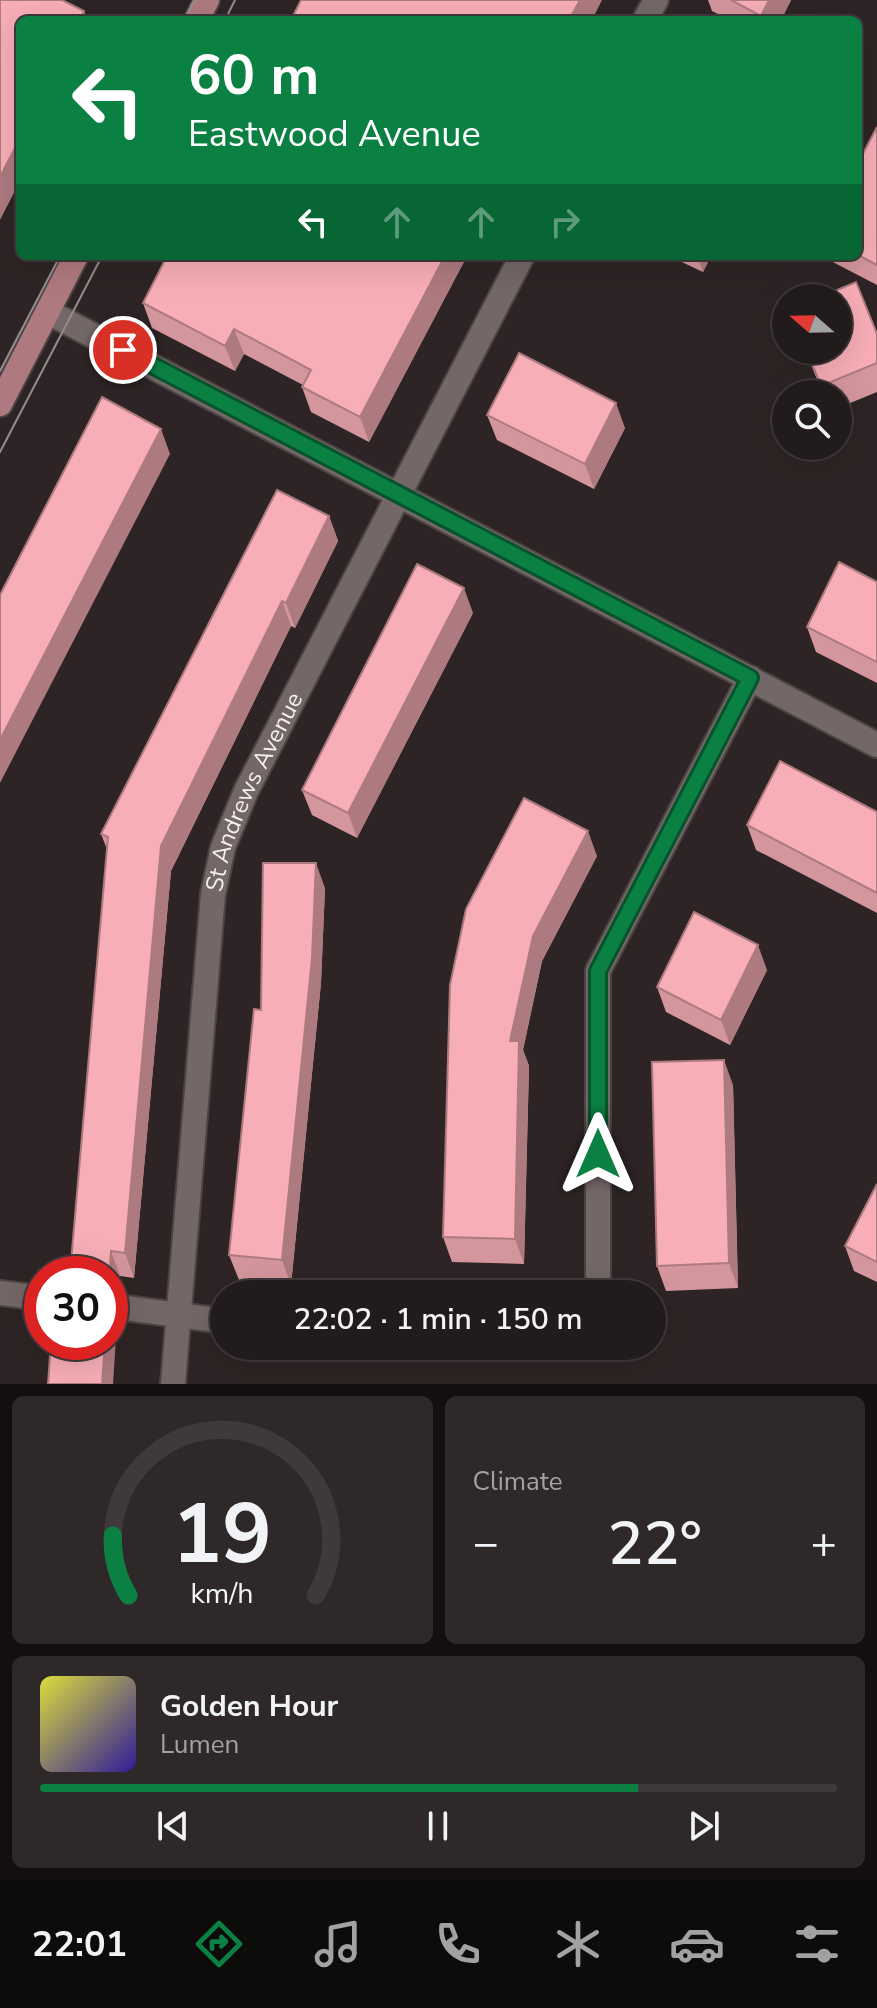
<!DOCTYPE html>
<html lang="en">
<head>
<meta charset="utf-8">
<style>
	body { margin:0; font-family:"Nunito Sans",sans-serif; background:#2e2829; color:#f1f3f6; height:100vh; display:flex; flex-direction:column; font-size:30px; white-space:nowrap }
	* { box-sizing:border-box; margin:0 }
	p { font-size:26px; color:#a2a1a3 }
	.icon { flex:none; width:44px; height:44px; fill:none; stroke:currentColor; stroke-width:2; stroke-linecap:round; stroke-linejoin:round }
	.map { position:relative; height:1384px; overflow:hidden }
	.panel { display:flex; flex-direction:column; gap:12px; padding:12px; background:#130f0f; flex:1 }
	.panel>* { flex:none }
	.hud { position:absolute; left:16px; top:16px; width:846px; height:244px; border-radius:12px; box-shadow:0 8px 32px #0002,0 0 0 2px #3f393b; background:#0b8043; color:#fff; overflow:hidden }
	.needle { width:52px; rotate:290deg }
	.fabs { position:absolute; left:772px; top:284px; display:grid; gap:16px }
	.fabs a { display:grid; place-items:center; width:80px; height:80px; border-radius:50%; background:#221b1c; box-shadow:0 8px 32px #0002,0 0 0 2px #3f393b; font-size:40px }
	.speed { position:absolute; left:24px; top:1256px; display:flex; gap:16px; font-size:40px; font-weight:700; text-align:center }
	.speed>* { display:grid; place-content:center; width:104px; height:104px; border-radius:50%; background:#221b1c; box-shadow:0 8px 32px #0002,0 0 0 2px #3f393b; line-height:1 }
	.speed .limit { border:12px solid #d22; background:#fff; color:#111 }
	.pin { position:absolute; display:grid; place-items:center; width:68px; height:68px; color:#fff; margin:-34px; border:4px solid #fff; border-radius:50%; box-shadow:0 2px 8px #0007 }
	.me { position:absolute; width:88px; margin:-44px; rotate:0deg; stroke-linejoin:round; filter:drop-shadow(0 0 6px #0008) }
	.turn { display:flex; align-items:center; gap:28px; height:168px; padding:0 40px; font-size:36px }
	.turn .icon { width:104px; height:104px; stroke-width:2.5 }
	.turn b { display:block; font-size:56px; line-height:68px }
	.lanes { display:flex; align-items:center; height:76px; padding:0 40px; background:#0003; justify-content:center; gap:40px; direction:ltr }
	.lanes .off { opacity:.35 }
	.big { font-size:60px; font-weight:600; line-height:1.1 }
	.panel .widget { flex:1; display:flex; flex-direction:column; justify-content:center; gap:12px; min-width:0; padding:0 28px; border-radius:12px; background:#2e2829 }
	.panel .dial { align-items:center; gap:0 }
	.dial svg { height:208px; overflow:visible; fill:none; stroke:#3f393b; stroke-width:7; stroke-linecap:round; text-anchor:middle }
	.dial text { fill:#f1f3f6; stroke:none }
	.song { display:flex; align-items:center; gap:24px }
	.cover { width:96px; height:96px; border-radius:12px; background:linear-gradient(135deg,hsl(60 70% 55%),hsl(250 70% 35%)) }
	.played { height:8px; border-radius:4px; background:linear-gradient(90deg,#0b8043 75%,#3f393b 75%) }
	.keys { display:flex; justify-content:space-around; direction:ltr }
	.heat { display:flex; justify-content:space-between; align-items:center; font-size:44px; direction:ltr }
	.panel .tiles { flex:1; display:grid; gap:12px; grid-template-columns:1fr 1fr }
	.widget:last-child { grid-column:span 2 }
	.trip { position:absolute; left:210px; top:1280px; width:456px; height:80px; border-radius:40px; background:#221b1c; box-shadow:0 8px 32px #0002,0 0 0 2px #3f393b; font-weight:600; line-height:80px; text-align:center }
	.tabs { display:flex; height:128px; justify-content:space-around; align-items:center; background:#0e0b0b; color:#a2a1a3 }
	.tabs .icon { width:56px; height:56px }
	.tabs .active { color:#0b8043 }
	.tabs b { font-size:36px; color:#f1f3f6 }
	.map>svg:first-child { display:block }
</style>
</head>
<body>
<div class="map">
<svg width="877" height="1384" viewBox="0 0 877 1384">
	<rect width="100%" height="100%" fill="#2e2425"/>
	<g fill="none" stroke-linecap="round" stroke-linejoin="round">
		<defs>
			<g id="street">
				<path d="M 645,20 L 656,0"/>
				<path d="M 48,312 L 877,745"/>
				<path d="M 598,1276 L 598,971 L 750,678"/>
				<path d="M 0,1293 L 42,1298"/>
				<path d="M 110,1306 L 224,1321"/>
				<path id="s1" d="M 173,1384 L 213,894 L 223,847 L 246,791 L 522,256"/>
			</g>
			<path id="primary" d="M 197,20 L 207,0
				M 0,404 L 76,256"/>
		</defs>
		<use href="#street" stroke="#4c4344" stroke-width="28"/>
		<use href="#primary" stroke="#4c4344" stroke-width="28"/>
		<use href="#street" stroke="#746768" stroke-width="24"/>
		<use href="#primary" stroke="#af7a7f" stroke-width="24"/>
		<path stroke="#948c8d" stroke-width="2" d="M 184,20 L 194,0
			M 225,20 L 235,0
			M 0,371 L 60,256
			M 0,452 L 102,256"/>
	</g>
	<path fill="#d4969d" d="M 708,0 L 791,0 L 781,20 L 730,20 L 712,11 Z
		M 877,127 L 877,285 L 829,260 L 828,256 L 858,256 L 858,163 Z
		M 467,256 L 369,442 L 311,412 L 302,387 L 303,385 L 244,354 L 235,371 L 152,328 L 143,303 Z
		M 669,256 L 711,256 L 703,272 Z
		M 877,334 L 877,392 L 838,408 L 838,394 L 823,394 L 805,350 L 838,350 Z
		M 487,415 L 625,428 L 594,489 L 497,440 Z
		M 329,516 L 338,541 L 295,628 L 291,626 L 171,871 L 134,1278 L 120,1276 L 119,1292 L 110,1292 L 110,1274 L 70,1274 L 107,849 L 101,834 Z
		M 877,582 L 877,683 L 816,652 L 807,627 Z
		M 473,613 L 357,838 L 312,815 L 302,790 Z
		M 524,798 L 597,856 L 542,961 L 523,1050 L 529,1066 L 524,1264 L 452,1262 L 443,1237 Z
		M 877,812 L 877,913 L 756,850 L 747,825 Z
		M 325,888 L 321,983 L 291,1285 L 239,1280 L 229,1255 Z
		M 767,970 L 730,1045 L 666,1012 L 657,987 Z
		M 733,1085 L 738,1288 L 666,1291 L 657,1266 Z
		M 877,1184 L 877,1282 L 854,1271 L 845,1246 Z"/>
	<path fill="#ad7a7f" d="M 580,0 L 602,0 L 592,20 L 569,20 Z
		M 769,0 L 791,0 L 781,20 L 763,20 L 761,16 Z
		M 84,11 L 88,20 L 80,20 Z
		M 20,138 L 20,181 L 0,220 L 0,177 Z
		M 445,256 L 467,256 L 369,442 L 360,417 Z
		M 697,256 L 711,256 L 703,272 Z
		M 234,329 L 244,354 L 235,371 L 225,346 Z
		M 616,403 L 625,428 L 594,489 L 585,464 Z
		M 161,429 L 170,454 L 0,783 L 0,740 Z
		M 329,516 L 338,541 L 295,628 L 286,603 Z
		M 464,588 L 473,613 L 357,838 L 348,813 Z
		M 282,601 L 291,626 L 171,871 L 134,1278 L 125,1253 L 161,846 Z
		M 588,831 L 597,856 L 542,961 L 523,1050 L 529,1066 L 524,1264 L 515,1239 L 510,1041 L 533,936 Z
		M 316,863 L 325,888 L 321,983 L 291,1285 L 282,1260 Z
		M 758,945 L 767,970 L 730,1045 L 721,1020 Z
		M 724,1060 L 733,1085 L 738,1288 L 729,1263 Z
		M 111,1251 L 120,1276 L 119,1292 L 110,1267 Z
		M 110,1303 L 117,1322 L 113,1384 L 102,1384 L 105,1342 L 110,1342 Z"/>
	<path fill="#f7aeb6" stroke="#ad7a7f" stroke-width="2" d="M 0,0 L 62,0 L 84,11 L 80,20 L 20,20 L 20,138 L 0,177 Z
		M 301,0 L 580,0 L 569,20 L 291,20 Z
		M 731,0 L 769,0 L 761,16 Z
		M 877,127 L 877,265 L 858,255 L 858,163 Z
		M 167,256 L 445,256 L 360,417 L 302,387 L 311,370 L 234,329 L 225,346 L 143,303 Z
		M 856,282 L 877,334 L 877,363 L 821,386 L 806,350 L 838,350 L 838,298 L 818,298 Z
		M 519,353 L 616,403 L 585,464 L 487,415 Z
		M 102,397 L 161,429 L 0,740 L 0,595 Z
		M 277,490 L 329,516 L 286,603 L 282,601 L 161,846 L 125,1253 L 111,1251 L 110,1267 L 94,1268 L 90,1274 L 70,1274 L 108,837 L 101,834 Z
		M 839,562 L 877,582 L 877,662 L 807,627 Z
		M 417,564 L 464,588 L 348,813 L 302,790 Z
		M 780,761 L 877,812 L 877,893 L 747,825 Z
		M 524,798 L 588,831 L 533,936 L 510,1041 L 519,1041 L 515,1239 L 443,1237 L 450,985 L 466,909 Z
		M 263,863 L 316,863 L 312,958 L 282,1260 L 229,1255 L 254,1009 L 261,1010 Z
		M 694,912 L 758,945 L 721,1020 L 657,987 Z
		M 724,1060 L 729,1263 L 657,1266 L 652,1062 Z
		M 877,1184 L 877,1262 L 845,1246 Z
		M 51,1342 L 105,1342 L 102,1384 L 48,1384 Z"/>
	<g fill="none" stroke-linecap="round" stroke-linejoin="round">
		<defs>
			<path id="route" d="M 123,350 L 750,678 L 598,971 L 598,1154"/>
		</defs>
		<use href="#route" stroke="#07532c" stroke-width="20"/>
		<use href="#route" stroke="#0b8043" stroke-width="14"/>
	</g>
	<g text-anchor="middle" dominant-baseline="central" stroke-width="8" stroke-linejoin="round" paint-order="stroke">
		<g font-size="24" fill="#f5eeef" stroke="#241b1b">
			<text stroke="none"><textPath href="#s1" startOffset="602">St Andrews Avenue</textPath></text>
		</g>
	</g>
</svg>
<div class="fabs">
<a><svg class="needle" viewBox="-14 -14 28 28"><path d="M0-13l5 13h-10z" fill="#e53935"/><path d="M0 13l5-13h-10z" fill="#a2a1a3"/></svg></a>
<a><svg class="icon" aria-label="search" viewBox="0 0 24 24"><circle cx="10" cy="10" r="6"/><path d="M15 15l6 6"/></svg></a>
</div>
<div class="speed"><div class="limit">30</div></div>
<div class="pin" style="left:123px;top:350px;background:#d93025"><svg class="icon" aria-label="arrive" viewBox="0 0 24 24"><path d="M6 21V4h12l-3 4 3 4H6"/></svg></div>
<svg class="me" style="left:598px;top:1154px" viewBox="-20 -20 40 40"><path d="M0-17L14 15 0 8-14 15z" fill="#0b8043" stroke="#fff" stroke-width="4"/></svg>
<div class="trip">22:02 · 1 min · 150 m</div>
<div class="hud">
<div class="turn"><svg class="icon" aria-label="left" viewBox="0 0 24 24"><path d="M17 20v-9H6M10 6l-5 5 5 5"/></svg><div><b>60 m</b>Eastwood Avenue</div></div>
<div class="lanes"><svg class="icon" aria-label="left" viewBox="0 0 24 24"><path d="M17 20v-9H6M10 6l-5 5 5 5"/></svg><svg class="icon off" aria-label="ahead" viewBox="0 0 24 24"><path d="M12 20V5M6 11l6-6 6 6"/></svg><svg class="icon off" aria-label="ahead" viewBox="0 0 24 24"><path d="M12 20V5M6 11l6-6 6 6"/></svg><svg class="icon off" aria-label="right" viewBox="0 0 24 24"><path d="M7 20v-9h11M14 6l5 5-5 5"/></svg></div>
</div>
</div>
<section class="panel">
<div class="tiles">
<div class="widget dial"><svg viewBox="0 0 100 80">
<path d="M14 69A42 42 0 1 1 86 69"/>
<path d="M14 69A42 42 0 0 1 8 46" stroke="#0b8043"/>
<text x="50" y="56" font-size="32" font-weight="700">19</text>
<text x="50" y="72" font-size="11">km/h</text>
</svg></div>
<div class="widget"><p>Climate</p>
<div class="heat"><a>−</a><b class="big">22°</b><a>+</a></div>
</div>
<div class="widget">
<div class="song"><i class="cover"></i><div><b>Golden Hour</b><p>Lumen</p></div></div>
<div class="played"></div>
<div class="keys"><svg class="icon" aria-label="previous" viewBox="0 0 24 24"><path d="M18 5L8 12l10 7zM5 5v14"/></svg><svg class="icon" aria-label="pause" viewBox="0 0 24 24"><path d="M8 5v14M16 5v14"/></svg><svg class="icon" aria-label="next" viewBox="0 0 24 24"><path d="M6 5l10 7-10 7zM19 5v14"/></svg></div>
</div>
</div>
</section>
<nav class="tabs">
<b>22:01</b>
<svg class="icon active" aria-label="directions" viewBox="0 0 24 24"><path d="M12 3l9 9-9 9-9-9zM9 14v-3h6M13 9l2 2-2 2"/></svg>
<svg class="icon" aria-label="music" viewBox="0 0 24 24"><path d="M9 18V5l10-2v13"/><circle cx="6" cy="18" r="3"/><circle cx="16" cy="16" r="3"/></svg>
<svg class="icon" aria-label="phone" viewBox="0 0 24 24"><path d="M5 4h4l2 5-3 2q2 4 5 5l2-3 5 2v4C11 20 4 13 5 4z"/></svg>
<svg class="icon" aria-label="climate" viewBox="0 0 24 24"><path d="M12 3v18M4 7l16 10M4 17L20 7"/></svg>
<svg class="icon" aria-label="car" viewBox="0 0 24 24"><path d="M5 17H2v-5l4-1 3-4h7l3 4 3 1v5h-3M9 17h6M6 11h13"/><circle cx="7" cy="17" r="2"/><circle cx="17" cy="17" r="2"/></svg>
<svg class="icon" aria-label="filters" viewBox="0 0 24 24"><path d="M4 7h16M4 17h16"/><circle cx="9" cy="7" r="2"/><circle cx="15" cy="17" r="2"/></svg>
</nav>
</body>
</html>
